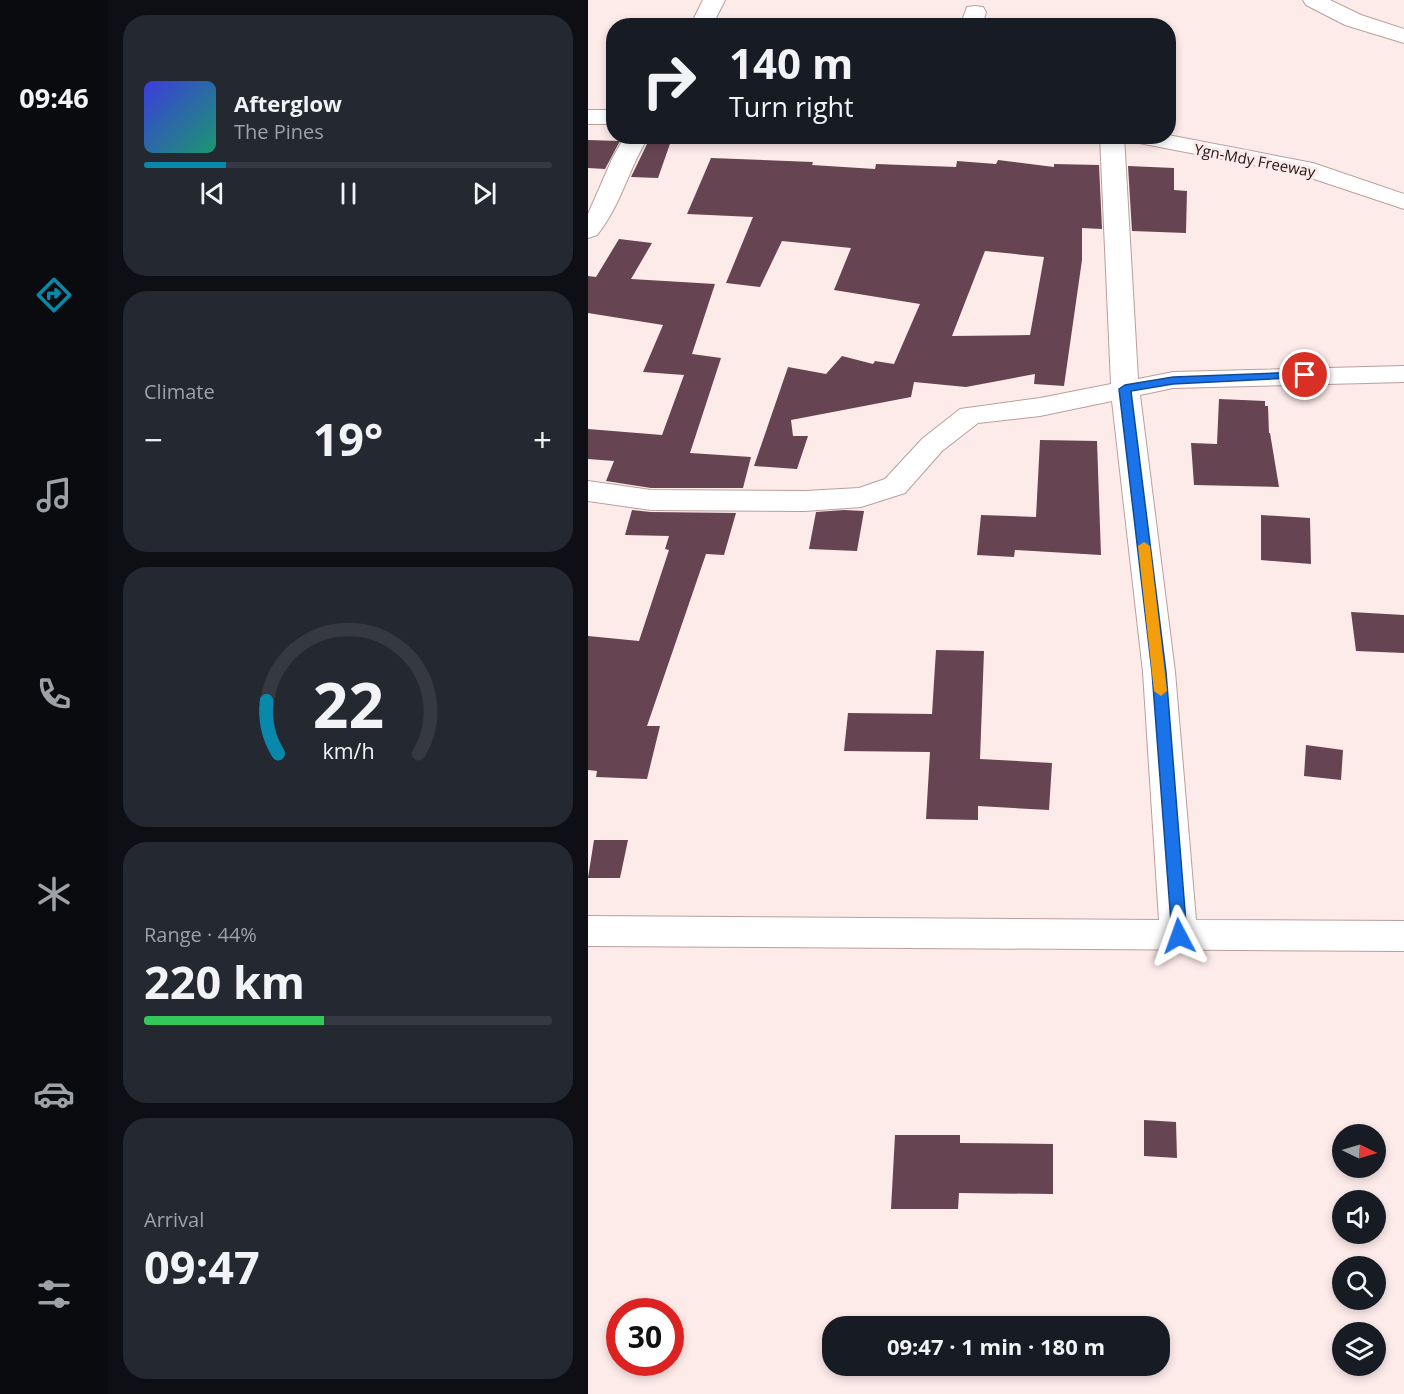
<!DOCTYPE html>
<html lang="en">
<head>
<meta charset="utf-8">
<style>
	body { margin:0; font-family:"Open Sans",sans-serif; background:#242831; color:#f1f3f6; height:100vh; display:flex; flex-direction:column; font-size:22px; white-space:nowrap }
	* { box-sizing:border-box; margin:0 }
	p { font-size:20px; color:#9ea1a6 }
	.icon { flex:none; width:33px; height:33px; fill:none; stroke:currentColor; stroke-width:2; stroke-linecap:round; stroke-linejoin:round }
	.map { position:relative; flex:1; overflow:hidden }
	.sheet { display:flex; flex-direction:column; gap:15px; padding:15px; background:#0d0f14; width:480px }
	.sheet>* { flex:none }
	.top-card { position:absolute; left:18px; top:18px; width:570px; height:126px; border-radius:24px; box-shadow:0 3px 9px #0003; background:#171b24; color:#f1f3f6; overflow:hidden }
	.needle { width:39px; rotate:95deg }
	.buttons { position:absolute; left:744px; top:1124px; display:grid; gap:12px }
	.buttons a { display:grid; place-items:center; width:54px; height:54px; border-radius:50%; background:#171b24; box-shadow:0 3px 9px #0003; font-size:30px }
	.speed { position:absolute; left:18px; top:1298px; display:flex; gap:12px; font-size:30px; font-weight:700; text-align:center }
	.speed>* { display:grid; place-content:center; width:78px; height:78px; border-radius:50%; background:#171b24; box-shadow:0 3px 9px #0003; line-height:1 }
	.speed .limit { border:9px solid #d22; background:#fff; color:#111 }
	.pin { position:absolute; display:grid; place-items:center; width:51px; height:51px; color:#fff; margin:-26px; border:3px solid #fff; border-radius:50%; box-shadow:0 2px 6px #0007 }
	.me { position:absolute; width:66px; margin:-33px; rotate:356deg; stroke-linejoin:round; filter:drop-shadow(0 0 4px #0008) }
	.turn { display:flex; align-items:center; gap:21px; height:126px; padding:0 24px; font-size:27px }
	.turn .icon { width:78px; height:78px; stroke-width:2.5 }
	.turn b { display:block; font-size:42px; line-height:51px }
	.big { font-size:45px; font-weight:700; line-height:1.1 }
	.sheet .card { flex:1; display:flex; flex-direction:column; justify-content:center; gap:9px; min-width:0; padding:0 21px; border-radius:24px; background:#242831 }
	.sheet .dial { align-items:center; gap:0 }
	.dial svg { height:156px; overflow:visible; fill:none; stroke:#363941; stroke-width:7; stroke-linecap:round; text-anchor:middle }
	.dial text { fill:#f1f3f6; stroke:none }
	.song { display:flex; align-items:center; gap:18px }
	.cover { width:72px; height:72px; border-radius:9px; background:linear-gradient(135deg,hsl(240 70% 55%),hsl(160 70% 35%)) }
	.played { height:6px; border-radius:3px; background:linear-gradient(90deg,#0889ab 20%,#363941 20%) }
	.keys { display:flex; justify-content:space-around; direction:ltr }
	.heat { display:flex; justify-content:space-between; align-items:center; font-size:33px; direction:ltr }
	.charge { height:9px; border-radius:4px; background:linear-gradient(90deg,#34c759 44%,#363941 0) }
	.trip { position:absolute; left:234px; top:1316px; width:348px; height:60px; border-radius:24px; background:#171b24; box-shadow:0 3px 9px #0003; font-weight:700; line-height:60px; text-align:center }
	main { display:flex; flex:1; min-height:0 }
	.dock { display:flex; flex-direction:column; width:108px; justify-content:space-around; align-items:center; background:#090b0e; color:#9ea1a6 }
	.dock .icon { width:42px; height:42px }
	.dock .on { color:#0889ab }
	.dock b { font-size:27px; color:#f1f3f6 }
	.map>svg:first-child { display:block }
</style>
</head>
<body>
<main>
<nav class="dock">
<b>09:46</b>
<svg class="icon on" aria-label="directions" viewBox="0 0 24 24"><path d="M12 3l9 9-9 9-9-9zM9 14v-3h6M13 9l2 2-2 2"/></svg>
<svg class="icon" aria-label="music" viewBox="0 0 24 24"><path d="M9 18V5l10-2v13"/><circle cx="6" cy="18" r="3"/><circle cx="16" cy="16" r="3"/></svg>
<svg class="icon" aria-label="phone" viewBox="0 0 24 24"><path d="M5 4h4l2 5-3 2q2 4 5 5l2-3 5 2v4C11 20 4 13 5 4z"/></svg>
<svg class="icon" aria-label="climate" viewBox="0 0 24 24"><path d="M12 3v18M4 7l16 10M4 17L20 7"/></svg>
<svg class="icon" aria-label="car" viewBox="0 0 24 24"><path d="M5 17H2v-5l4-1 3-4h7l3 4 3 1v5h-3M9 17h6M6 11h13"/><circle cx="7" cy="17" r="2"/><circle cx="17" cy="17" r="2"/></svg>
<svg class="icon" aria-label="filters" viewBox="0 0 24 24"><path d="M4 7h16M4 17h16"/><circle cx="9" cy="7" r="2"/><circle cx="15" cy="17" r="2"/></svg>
</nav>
<section class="sheet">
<div class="card">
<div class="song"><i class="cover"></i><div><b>Afterglow</b><p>The Pines</p></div></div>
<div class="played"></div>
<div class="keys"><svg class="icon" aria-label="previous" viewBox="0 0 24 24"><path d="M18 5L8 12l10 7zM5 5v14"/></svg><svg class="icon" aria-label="pause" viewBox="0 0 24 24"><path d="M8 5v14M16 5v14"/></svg><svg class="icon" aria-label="next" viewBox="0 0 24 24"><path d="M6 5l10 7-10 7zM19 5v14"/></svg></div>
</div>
<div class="card"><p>Climate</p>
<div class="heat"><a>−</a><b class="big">19°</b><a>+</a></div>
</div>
<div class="card dial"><svg viewBox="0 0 100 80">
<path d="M14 69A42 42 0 1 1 86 69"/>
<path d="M14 69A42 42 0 0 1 8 42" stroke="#0889ab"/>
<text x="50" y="56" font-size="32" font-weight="700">22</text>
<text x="50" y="72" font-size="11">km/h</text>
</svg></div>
<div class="card"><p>Range · 44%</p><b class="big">220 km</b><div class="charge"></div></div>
<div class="card"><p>Arrival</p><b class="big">09:47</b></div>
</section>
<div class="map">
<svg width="816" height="1394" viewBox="0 0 816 1394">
	<rect width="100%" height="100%" fill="#fdebe9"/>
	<path fill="#674452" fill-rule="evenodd" d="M 0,140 L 32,141 L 17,169 L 0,168 Z
		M 61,140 L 83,141 L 70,178 L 43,177 Z
		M 123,158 L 225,162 L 224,165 L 287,169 L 288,164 L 368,167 L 369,161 L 408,164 L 410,160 L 466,167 L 466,164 L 511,165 L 514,229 L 494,228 L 494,260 L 476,386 L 446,384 L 447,374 L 378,387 L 326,382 L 323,397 L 203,420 L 205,436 L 220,436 L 209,469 L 166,466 L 200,367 L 238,374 L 254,356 L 285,364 L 287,361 L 306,364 L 332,304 L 246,290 L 263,248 L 194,241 L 172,287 L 138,283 L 165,217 L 99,214 ZM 397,251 L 456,257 L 442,335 L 364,336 Z
		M 540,166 L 586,168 L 586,190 L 599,191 L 598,233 L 544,231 Z
		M 31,239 L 64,243 L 43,279 L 127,284 L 103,357 L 104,354 L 133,358 L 102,453 L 163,457 L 155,488 L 63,488 L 18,481 L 26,461 L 0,459 L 0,429 L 74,435 L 96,375 L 55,372 L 75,325 L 0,313 L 0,276 L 8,277 Z
		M 631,399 L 677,401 L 677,406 L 680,406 L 681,433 L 682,433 L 691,487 L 606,485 L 603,443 L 629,444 Z
		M 452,440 L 509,441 L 513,555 L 427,550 L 426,557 L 389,555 L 393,515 L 448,517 Z
		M 44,510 L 63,512 L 148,513 L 136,555 L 118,554 L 59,726 L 72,726 L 59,779 L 8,777 L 9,771 L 0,770 L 0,636 L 51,641 L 81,550 L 77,549 L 81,536 L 37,535 Z
		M 256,510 L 276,511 L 269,551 L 221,549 L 228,512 Z
		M 673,515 L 722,518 L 723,564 L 673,560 Z
		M 763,612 L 816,615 L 816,653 L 768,651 Z
		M 348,650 L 396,651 L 392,759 L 464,763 L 461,810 L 390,806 L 390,820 L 338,819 L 342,752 L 256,751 L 260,713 L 344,714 Z
		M 718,745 L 755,750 L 753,780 L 716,776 Z
		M 6,840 L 40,840 L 32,878 L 0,878 Z
		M 556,1120 L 588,1122 L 589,1158 L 556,1156 Z
		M 307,1135 L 372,1135 L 372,1143 L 465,1144 L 465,1194 L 371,1193 L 370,1209 L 303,1209 Z"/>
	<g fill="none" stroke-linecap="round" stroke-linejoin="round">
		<defs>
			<path id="minor" d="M 115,0 L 137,0 L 124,26 L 102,26 Z
				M 715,0 L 742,0 L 773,15 L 816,29 L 816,43 L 757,25 L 718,5 Z
				M 387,6 L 395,7 L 398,12 L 394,26 L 372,26 L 379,7 Z
				M 37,136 L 61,136 C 40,169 34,204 9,235 L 0,238 L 0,214 L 24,159 Z
				M 512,136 L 536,136 L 550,379 L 585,372 L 816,366 L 816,382 L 585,388 L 552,395 L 587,672 L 608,920 L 816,921 L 816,951 L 0,946 L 0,916 L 571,920 L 555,672 L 524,401 L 452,416 L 390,423 L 354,451 L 317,493 L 273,507 L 217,511 L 63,510 L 0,501 L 0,481 L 63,490 L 217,491 L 271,488 L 297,479 L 334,439 L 372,409 L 452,398 L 523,384 Z"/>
			<path id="primary" d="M 0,110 L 26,110 L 26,124 L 0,124 Z
				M 580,135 L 725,163 L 816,194 L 816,209 L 711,174 L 551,143 L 543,141 L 540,136 L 580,136 Z"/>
		</defs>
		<use href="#minor" stroke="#ba9f9c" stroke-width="2"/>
		<use href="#primary" stroke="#ba9f9c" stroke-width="2"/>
		<use href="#minor" fill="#fff" fill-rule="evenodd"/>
		<use href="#primary" fill="#fff" fill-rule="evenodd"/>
	</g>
	<path fill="#1a73e8" stroke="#114b97" stroke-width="1.5" d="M 717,372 L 722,375 L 721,377 L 585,384 L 543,391 L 578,672 L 599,936 L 597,940 L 591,942 L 586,940 L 584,936 L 564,672 L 531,389 L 537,385 L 585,377 Z"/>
	<path fill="#f59e0b" d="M 556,542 L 562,546 L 579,691 L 573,696 L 566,691 L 550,546 Z"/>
	<g text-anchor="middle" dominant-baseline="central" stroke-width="6" stroke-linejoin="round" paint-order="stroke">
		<g font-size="15" fill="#1f1615" stroke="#fdebe9">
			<text transform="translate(667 160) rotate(11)">Ygn-Mdy Freeway</text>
		</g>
	</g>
</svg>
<div class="buttons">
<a><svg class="needle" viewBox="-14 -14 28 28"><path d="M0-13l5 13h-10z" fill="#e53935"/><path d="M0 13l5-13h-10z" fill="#9ea1a6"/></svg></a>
<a><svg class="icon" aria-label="sound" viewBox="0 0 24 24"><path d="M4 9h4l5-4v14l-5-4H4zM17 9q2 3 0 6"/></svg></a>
<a><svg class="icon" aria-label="search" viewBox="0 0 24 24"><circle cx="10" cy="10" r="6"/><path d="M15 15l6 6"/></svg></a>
<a><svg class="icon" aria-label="layers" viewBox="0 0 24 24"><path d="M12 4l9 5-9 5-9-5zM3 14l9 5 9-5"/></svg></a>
</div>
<div class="speed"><div class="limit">30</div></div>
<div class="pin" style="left:717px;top:375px;background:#d93025"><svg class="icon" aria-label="arrive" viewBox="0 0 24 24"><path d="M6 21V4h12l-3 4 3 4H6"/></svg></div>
<svg class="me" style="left:591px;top:936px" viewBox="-20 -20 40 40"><path d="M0-17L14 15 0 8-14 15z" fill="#1a73e8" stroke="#fff" stroke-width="4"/></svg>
<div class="trip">09:47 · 1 min · 180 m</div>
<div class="top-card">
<div class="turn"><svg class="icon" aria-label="right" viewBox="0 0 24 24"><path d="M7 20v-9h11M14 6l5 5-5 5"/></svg><div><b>140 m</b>Turn right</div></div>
</div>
</div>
</main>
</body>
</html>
